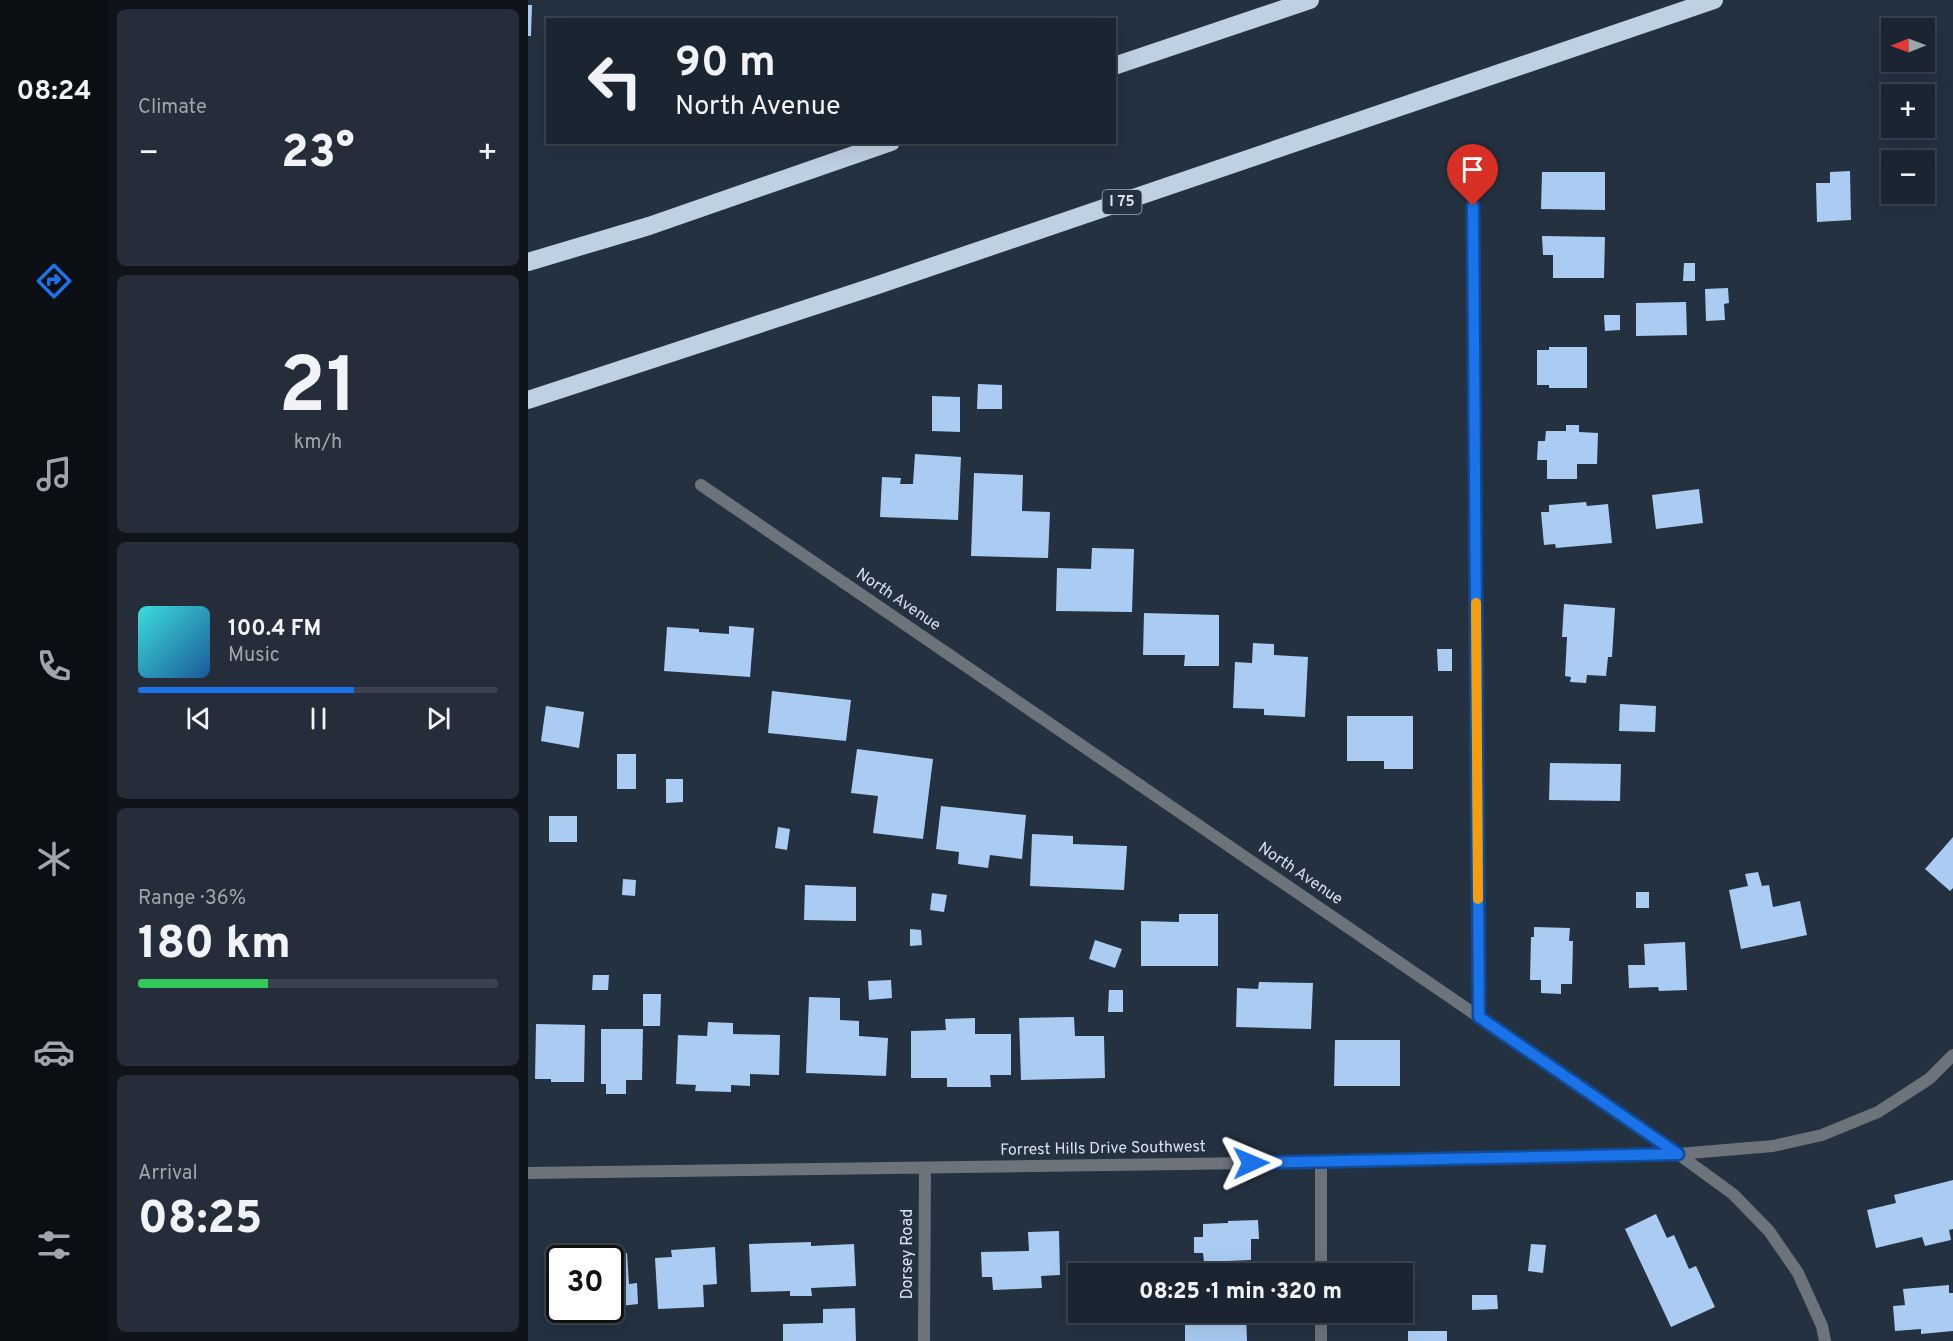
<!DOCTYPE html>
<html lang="en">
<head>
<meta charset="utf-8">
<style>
	body { margin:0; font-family:Overpass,sans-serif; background:#242d39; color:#f1f3f6; height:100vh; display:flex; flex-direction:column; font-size:22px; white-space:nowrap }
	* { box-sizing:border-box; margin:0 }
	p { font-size:20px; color:#a0a5ab }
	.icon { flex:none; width:33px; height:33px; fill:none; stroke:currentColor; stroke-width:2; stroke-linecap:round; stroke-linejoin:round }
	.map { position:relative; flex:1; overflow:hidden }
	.side { display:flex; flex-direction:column; gap:9px; padding:9px; background:#0f141b; width:420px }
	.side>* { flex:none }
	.hud { position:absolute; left:18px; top:18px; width:570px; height:126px; border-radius:0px; box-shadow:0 6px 24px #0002,0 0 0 2px #39424d; background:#1b2531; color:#f1f3f6; overflow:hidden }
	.needle { width:39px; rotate:269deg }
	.buttons { position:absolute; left:1353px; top:18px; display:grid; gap:12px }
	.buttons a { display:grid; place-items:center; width:54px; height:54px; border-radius:0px; background:#1b2531; box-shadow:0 6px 24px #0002,0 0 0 2px #39424d; font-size:30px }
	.speed { position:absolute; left:18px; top:1245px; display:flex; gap:12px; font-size:30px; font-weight:700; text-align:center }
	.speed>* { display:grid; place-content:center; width:78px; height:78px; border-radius:50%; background:#1b2531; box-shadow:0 6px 24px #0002,0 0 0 2px #39424d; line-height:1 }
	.speed .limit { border:3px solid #111; border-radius:9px; background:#fff; color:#111 }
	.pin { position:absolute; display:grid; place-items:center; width:51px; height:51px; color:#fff; margin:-62px -26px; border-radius:50% 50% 50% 0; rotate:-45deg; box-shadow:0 0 6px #0007 }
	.pin .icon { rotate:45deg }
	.me { position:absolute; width:66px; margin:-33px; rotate:89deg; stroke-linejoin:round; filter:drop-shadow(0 0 4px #0008) }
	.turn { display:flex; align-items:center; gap:21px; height:126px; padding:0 30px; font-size:27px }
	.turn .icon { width:78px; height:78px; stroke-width:2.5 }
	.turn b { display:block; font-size:42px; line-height:51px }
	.big { font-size:45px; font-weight:800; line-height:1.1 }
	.side .tile { flex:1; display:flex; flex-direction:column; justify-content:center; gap:9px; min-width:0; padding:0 21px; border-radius:9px; background:#242d39 }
	.side .dial { align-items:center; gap:0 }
	.dial b { font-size:78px; line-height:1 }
	.song { display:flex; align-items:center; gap:18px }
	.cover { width:72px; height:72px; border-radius:9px; background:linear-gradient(135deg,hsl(180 70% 55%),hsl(210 70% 35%)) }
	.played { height:6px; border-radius:3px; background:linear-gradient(90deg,#1a73e8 60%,#39424d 60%) }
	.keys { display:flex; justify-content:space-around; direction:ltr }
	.heat { display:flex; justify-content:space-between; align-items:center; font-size:33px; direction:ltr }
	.charge { height:9px; border-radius:4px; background:linear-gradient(90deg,#34c759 36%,#39424d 0) }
	.trip { position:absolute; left:540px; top:1263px; width:345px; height:60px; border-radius:0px; background:#1b2531; box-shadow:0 6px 24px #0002,0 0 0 2px #39424d; font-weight:800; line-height:60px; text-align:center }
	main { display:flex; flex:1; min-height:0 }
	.tabs { display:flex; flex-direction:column; width:108px; justify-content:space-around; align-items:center; background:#0b0f14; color:#a0a5ab }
	.tabs .icon { width:42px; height:42px }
	.tabs .active { color:#1a73e8 }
	.tabs b { font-size:27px; color:#f1f3f6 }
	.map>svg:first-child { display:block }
</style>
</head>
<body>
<main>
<nav class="tabs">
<b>08:24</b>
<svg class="icon active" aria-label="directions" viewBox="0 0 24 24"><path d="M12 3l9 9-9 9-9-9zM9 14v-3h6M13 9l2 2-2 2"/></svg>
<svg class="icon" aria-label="music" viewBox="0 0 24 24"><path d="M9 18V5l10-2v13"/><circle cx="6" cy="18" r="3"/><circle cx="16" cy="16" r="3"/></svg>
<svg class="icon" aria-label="phone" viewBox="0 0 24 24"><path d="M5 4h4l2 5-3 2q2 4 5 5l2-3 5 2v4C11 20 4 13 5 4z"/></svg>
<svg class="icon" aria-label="climate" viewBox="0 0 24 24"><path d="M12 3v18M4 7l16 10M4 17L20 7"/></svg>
<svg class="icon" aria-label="car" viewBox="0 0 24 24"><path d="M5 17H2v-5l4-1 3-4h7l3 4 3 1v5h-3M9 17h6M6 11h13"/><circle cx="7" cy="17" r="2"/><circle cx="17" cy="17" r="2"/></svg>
<svg class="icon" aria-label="filters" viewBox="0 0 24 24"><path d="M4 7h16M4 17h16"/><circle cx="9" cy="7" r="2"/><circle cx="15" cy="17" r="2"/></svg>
</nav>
<section class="side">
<div class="tile"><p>Climate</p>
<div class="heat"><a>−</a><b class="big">23°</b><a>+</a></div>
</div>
<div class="tile dial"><b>21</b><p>km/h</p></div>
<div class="tile">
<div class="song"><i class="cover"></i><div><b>100.4 FM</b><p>Music</p></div></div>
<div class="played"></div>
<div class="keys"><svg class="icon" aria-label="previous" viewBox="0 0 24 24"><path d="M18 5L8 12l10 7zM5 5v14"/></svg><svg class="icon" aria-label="pause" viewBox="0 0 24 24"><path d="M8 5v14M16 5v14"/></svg><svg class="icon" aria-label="next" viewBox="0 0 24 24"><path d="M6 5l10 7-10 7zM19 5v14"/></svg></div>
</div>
<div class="tile"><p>Range · 36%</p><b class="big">180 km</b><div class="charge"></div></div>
<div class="tile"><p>Arrival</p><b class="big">08:25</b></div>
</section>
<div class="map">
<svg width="1425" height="1341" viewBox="0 0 1425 1341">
	<rect width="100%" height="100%" fill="#243141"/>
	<path fill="#aaccf3" d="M 0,5 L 4,5 L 3,36 L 0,36 Z
		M 1322,171 L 1323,220 L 1289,222 L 1288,183 L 1302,183 L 1302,172 Z
		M 1014,172 L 1077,172 L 1077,210 L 1013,209 Z
		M 1014,236 L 1077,237 L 1076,278 L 1025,278 L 1025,255 L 1015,255 Z
		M 1156,263 L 1167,263 L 1167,281 L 1155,281 Z
		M 1200,288 L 1201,303 L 1196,304 L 1197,320 L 1178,321 L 1177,289 Z
		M 1158,302 L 1159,335 L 1108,336 L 1108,303 Z
		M 1076,315 L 1092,315 L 1092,330 L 1077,331 Z
		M 1021,347 L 1059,347 L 1059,388 L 1021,388 L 1021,385 L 1009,385 L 1009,350 L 1021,350 Z
		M 450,384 L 474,385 L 474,409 L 449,409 Z
		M 404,396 L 432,397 L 432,432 L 404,431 Z
		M 1038,425 L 1051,425 L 1051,432 L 1070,433 L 1069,464 L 1049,464 L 1049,479 L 1019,479 L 1019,460 L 1009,460 L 1010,441 L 1017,441 L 1018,431 L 1038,431 Z
		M 387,454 L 433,457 L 430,520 L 352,517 L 354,477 L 373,478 L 372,484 L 385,484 Z
		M 446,473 L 495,475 L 494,511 L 522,512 L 520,558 L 443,556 Z
		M 1171,489 L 1175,523 L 1128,529 L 1124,495 Z
		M 1058,502 L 1059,506 L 1080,504 L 1084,543 L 1028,548 L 1027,544 L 1016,545 L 1013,512 L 1021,512 L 1021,505 Z
		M 564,548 L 606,549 L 604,612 L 528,611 L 529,568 L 563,569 Z
		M 1036,604 L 1087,608 L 1084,657 L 1080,657 L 1078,676 L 1059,675 L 1058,683 L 1042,682 L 1043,677 L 1037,676 L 1039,637 L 1034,637 Z
		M 616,613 L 691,615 L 691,666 L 656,666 L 657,655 L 615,655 Z
		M 201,626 L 226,628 L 222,677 L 136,671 L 139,627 L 171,629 L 171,632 L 201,634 Z
		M 725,643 L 746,644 L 746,655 L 780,657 L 777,717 L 736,715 L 736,709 L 705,708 L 707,662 L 724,663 Z
		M 909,649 L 924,649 L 924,671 L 910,671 Z
		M 244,691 L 323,700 L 318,741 L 240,733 Z
		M 1092,704 L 1128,706 L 1127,732 L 1091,731 Z
		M 18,706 L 56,712 L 51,748 L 13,741 Z
		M 819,716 L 885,716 L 885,769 L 856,769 L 856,761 L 819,761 Z
		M 329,749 L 405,759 L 395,839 L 345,833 L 350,796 L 323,793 Z
		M 89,754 L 108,754 L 108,789 L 89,789 Z
		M 1022,763 L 1093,764 L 1092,801 L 1021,800 Z
		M 138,779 L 155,779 L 155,802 L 138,803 Z
		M 413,806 L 498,815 L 494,859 L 462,855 L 460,868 L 430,864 L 431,852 L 408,849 Z
		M 21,816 L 49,816 L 49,842 L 21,842 Z
		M 250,827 L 262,829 L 259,850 L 247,848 Z
		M 504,834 L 545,836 L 545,844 L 599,846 L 596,890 L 502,886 Z
		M 1425,837 L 1425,888 L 1422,891 L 1397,869 Z
		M 1230,872 L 1234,886 L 1241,885 L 1245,907 L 1272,901 L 1279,935 L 1213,949 L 1201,890 L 1220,886 L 1217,874 Z
		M 95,879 L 108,880 L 107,896 L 94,895 Z
		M 277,885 L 328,887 L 328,921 L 276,920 Z
		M 1108,892 L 1121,892 L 1121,908 L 1108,908 Z
		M 404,893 L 419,895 L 416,912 L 402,910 Z
		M 651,914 L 690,914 L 690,966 L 613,966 L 613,921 L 651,922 Z
		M 1006,927 L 1042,928 L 1041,941 L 1045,941 L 1044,984 L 1033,984 L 1033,994 L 1013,993 L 1013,980 L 1002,980 L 1003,937 L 1006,937 Z
		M 382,929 L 393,930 L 394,945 L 382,946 Z
		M 567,940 L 594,949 L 587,968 L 561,959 Z
		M 1157,942 L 1159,990 L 1131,991 L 1130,987 L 1101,988 L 1100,965 L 1117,965 L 1116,944 Z
		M 65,975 L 81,975 L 80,990 L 64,990 Z
		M 363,980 L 364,998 L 341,1000 L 340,981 Z
		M 731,982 L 785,983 L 783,1029 L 708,1027 L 709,988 L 730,989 Z
		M 581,990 L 595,990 L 595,1012 L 580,1012 Z
		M 115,994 L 133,994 L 132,1026 L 115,1026 Z
		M 281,997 L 312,998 L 312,1020 L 331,1021 L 331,1036 L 360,1038 L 358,1076 L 278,1073 Z
		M 546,1017 L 547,1036 L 576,1036 L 577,1078 L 493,1080 L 491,1018 Z
		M 447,1018 L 447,1034 L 483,1034 L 483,1075 L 462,1075 L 463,1087 L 419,1087 L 419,1078 L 383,1078 L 383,1031 L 418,1030 L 417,1019 Z
		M 180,1022 L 205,1023 L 205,1034 L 252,1035 L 251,1075 L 222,1074 L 222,1086 L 203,1085 L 203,1092 L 167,1091 L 168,1085 L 148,1084 L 150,1035 L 179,1036 Z
		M 8,1024 L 57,1025 L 56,1082 L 23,1082 L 23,1079 L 7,1079 Z
		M 73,1029 L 115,1029 L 114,1080 L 98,1080 L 98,1094 L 78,1094 L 78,1084 L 73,1084 Z
		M 807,1040 L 872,1040 L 872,1086 L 806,1086 Z
		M 1425,1180 L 1425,1229 L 1421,1230 L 1423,1240 L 1397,1246 L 1394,1237 L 1348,1248 L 1339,1210 L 1368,1203 L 1366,1195 Z
		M 1128,1214 L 1139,1238 L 1146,1235 L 1161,1269 L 1168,1266 L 1187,1307 L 1143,1327 L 1097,1229 Z
		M 730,1220 L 731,1239 L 723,1239 L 723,1260 L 676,1262 L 675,1253 L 666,1253 L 666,1237 L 675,1237 L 675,1224 L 700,1223 L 700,1221 Z
		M 531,1231 L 532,1275 L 513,1276 L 514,1288 L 465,1290 L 464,1277 L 454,1277 L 453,1252 L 501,1251 L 500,1232 Z
		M 283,1242 L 283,1246 L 326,1244 L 328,1286 L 283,1288 L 284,1296 L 262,1296 L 262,1291 L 223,1292 L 221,1244 Z
		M 1003,1244 L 1018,1245 L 1015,1273 L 1000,1271 Z
		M 187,1247 L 189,1284 L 175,1285 L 176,1307 L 130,1309 L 127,1258 L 144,1257 L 143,1250 Z
		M 99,1253 L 101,1284 L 109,1283 L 110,1304 L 93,1306 L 94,1313 L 50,1316 L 49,1310 L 82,1310 L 82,1258 L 57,1258 L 57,1257 Z
		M 1421,1285 L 1421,1293 L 1425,1293 L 1425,1331 L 1393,1334 L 1393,1329 L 1367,1331 L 1365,1306 L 1377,1305 L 1375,1289 Z
		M 944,1295 L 969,1295 L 970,1309 L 944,1310 Z
		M 327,1308 L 328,1341 L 255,1341 L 255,1324 L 295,1323 L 295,1309 Z
		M 552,1312 L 590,1312 L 590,1314 L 553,1319 Z
		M 608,1312 L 644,1312 L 644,1324 L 608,1325 Z
		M 674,1312 L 718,1312 L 719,1341 L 657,1341 L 657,1315 L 674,1315 Z
		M 880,1331 L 919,1331 L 919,1341 L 880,1341 Z"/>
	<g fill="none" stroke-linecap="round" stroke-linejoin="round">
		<path stroke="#6c737b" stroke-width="12" d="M 945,206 L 951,1017
			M 173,485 L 951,1017 L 1150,1154 L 1205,1194 L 1241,1231 L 1270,1273 L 1294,1326 L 1297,1341
			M 793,1162 L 793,1274
			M 0,1173 L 793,1162 L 1150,1154 L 1245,1146 L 1294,1135 L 1350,1112 L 1401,1079 L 1425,1055
			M 793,1312 L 793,1341
			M 396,1341 L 397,1168"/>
		<path stroke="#bfd0e3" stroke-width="18" d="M 586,66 L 782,0
			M 0,262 L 121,226 L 363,142
			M 0,400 L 344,287 L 1186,0"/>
	</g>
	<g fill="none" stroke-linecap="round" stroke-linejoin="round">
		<defs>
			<path id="route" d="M 723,1163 L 1150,1154 L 951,1017 L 945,206"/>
		</defs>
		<use href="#route" stroke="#114b97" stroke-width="15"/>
		<use href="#route" stroke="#1a73e8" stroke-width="10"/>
		<path stroke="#f59e0b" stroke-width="10" d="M 948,603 L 950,899"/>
	</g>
	<g text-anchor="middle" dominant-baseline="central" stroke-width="6" stroke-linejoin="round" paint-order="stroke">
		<rect fill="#243141" stroke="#a3adb9" stroke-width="1.5" x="574.5" y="190" width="39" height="24" rx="4.5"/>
		<g font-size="15" font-weight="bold" fill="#dae2ed">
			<text x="594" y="202">I 75</text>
		</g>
		<g font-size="16" fill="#dae2ed" stroke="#243141">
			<text transform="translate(370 600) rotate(34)">North Avenue</text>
			<text transform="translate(772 874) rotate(34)">North Avenue</text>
			<text transform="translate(575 1149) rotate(-1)">Forrest Hills Drive Southwest</text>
			<text transform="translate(380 1254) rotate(-90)">Dorsey Road</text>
		</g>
	</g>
</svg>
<div class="buttons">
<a><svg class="needle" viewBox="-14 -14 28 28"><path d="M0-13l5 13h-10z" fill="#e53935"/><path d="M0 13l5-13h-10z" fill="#a0a5ab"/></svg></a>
<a>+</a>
<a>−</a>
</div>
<div class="speed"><div class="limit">30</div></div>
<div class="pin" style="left:945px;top:206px;background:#d93025"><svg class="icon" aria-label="arrive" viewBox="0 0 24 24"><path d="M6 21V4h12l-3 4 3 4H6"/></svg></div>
<svg class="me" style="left:723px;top:1163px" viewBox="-20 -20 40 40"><path d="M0-17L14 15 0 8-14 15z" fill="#1a73e8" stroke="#fff" stroke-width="4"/></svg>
<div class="trip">08:25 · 1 min · 320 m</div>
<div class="hud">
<div class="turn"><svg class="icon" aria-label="left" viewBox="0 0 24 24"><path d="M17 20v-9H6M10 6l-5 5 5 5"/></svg><div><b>90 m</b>North Avenue</div></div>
</div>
</div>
</main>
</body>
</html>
